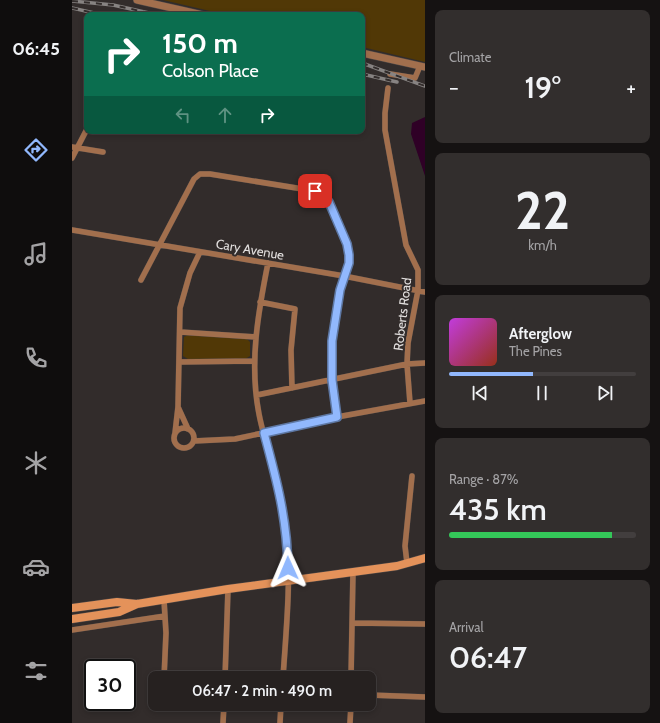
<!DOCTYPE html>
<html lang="en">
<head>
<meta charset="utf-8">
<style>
	body { margin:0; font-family:Cabin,sans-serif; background:#322e2d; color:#f1f3f6; height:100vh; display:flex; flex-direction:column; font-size:15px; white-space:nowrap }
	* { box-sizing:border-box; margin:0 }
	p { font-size:13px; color:#a4a3a5 }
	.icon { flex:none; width:22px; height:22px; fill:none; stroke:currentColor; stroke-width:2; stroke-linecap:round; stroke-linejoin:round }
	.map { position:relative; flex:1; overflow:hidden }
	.sheet { display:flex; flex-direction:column; gap:10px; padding:10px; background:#151212; width:235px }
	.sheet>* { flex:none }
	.guide { position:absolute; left:12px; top:12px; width:281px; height:122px; border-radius:8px; box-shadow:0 2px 6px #0003,0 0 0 1px #423e3e; background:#0b6e4f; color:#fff; overflow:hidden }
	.speed { position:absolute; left:12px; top:659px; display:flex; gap:8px; font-size:20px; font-weight:700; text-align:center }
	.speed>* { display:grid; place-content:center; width:52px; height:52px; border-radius:50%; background:#262120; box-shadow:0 2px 6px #0003,0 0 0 1px #423e3e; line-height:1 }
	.speed .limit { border:2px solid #111; border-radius:6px; background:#fff; color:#111 }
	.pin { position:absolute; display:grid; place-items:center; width:34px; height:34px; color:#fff; margin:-17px; border-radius:8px; box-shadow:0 2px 6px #0006 }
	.me { position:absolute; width:44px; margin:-22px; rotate:359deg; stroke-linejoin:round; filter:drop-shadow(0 0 3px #0008) }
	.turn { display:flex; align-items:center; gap:14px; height:84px; padding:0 12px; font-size:18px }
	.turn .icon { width:52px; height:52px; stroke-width:2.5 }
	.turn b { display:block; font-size:28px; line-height:34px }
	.lanes { display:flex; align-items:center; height:38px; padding:0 12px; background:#0003; justify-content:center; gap:20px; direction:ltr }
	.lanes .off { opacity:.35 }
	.big { font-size:30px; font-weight:600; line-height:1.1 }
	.sheet .widget { flex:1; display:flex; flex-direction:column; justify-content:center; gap:6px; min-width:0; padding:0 14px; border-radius:8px; background:#322e2d }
	.sheet .dial { align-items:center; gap:0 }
	.dial b { font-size:52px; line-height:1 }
	.song { display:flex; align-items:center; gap:12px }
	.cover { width:48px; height:48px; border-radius:6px; background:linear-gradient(135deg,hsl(290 70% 55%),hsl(10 70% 35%)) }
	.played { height:4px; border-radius:2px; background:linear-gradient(90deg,#91b8fd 45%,#423e3e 45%) }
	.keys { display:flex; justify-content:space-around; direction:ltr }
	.heat { display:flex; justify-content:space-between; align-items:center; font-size:22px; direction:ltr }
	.charge { height:6px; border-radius:3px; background:linear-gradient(90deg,#34c759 87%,#423e3e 0) }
	.trip { position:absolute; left:76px; top:671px; width:228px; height:40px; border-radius:8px; background:#262120; box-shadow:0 2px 6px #0003,0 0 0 1px #423e3e; font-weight:600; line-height:40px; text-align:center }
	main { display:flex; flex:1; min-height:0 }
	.dock { display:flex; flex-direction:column; width:72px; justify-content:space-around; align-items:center; background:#0f0d0d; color:#a4a3a5 }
	.dock .icon { width:28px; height:28px }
	.dock .active { color:#91b8fd }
	.dock b { font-size:18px; color:#f1f3f6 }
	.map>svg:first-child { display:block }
</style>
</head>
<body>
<main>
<nav class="dock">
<b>06:45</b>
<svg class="icon active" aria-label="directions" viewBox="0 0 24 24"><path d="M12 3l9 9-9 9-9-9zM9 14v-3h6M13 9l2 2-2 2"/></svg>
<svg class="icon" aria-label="music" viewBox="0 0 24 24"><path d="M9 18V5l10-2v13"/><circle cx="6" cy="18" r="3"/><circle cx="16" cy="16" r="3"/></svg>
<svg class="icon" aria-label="phone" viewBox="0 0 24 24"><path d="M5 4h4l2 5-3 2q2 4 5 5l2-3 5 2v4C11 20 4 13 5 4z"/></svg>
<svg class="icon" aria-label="climate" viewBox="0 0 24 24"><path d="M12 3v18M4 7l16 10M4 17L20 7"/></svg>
<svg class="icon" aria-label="car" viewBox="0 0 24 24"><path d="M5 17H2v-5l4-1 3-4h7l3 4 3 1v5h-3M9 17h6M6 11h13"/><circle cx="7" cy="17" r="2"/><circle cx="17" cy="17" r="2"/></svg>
<svg class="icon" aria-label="filters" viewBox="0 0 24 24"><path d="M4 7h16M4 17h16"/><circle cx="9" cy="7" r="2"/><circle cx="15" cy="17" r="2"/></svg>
</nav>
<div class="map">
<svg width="353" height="723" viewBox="0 0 353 723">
	<rect width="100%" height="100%" fill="#322c2b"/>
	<path fill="#513806" d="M 91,0 L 353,0 L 353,62 L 290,47 L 290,15 L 155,15 Z
		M 116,335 L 175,339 L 178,342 L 178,356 L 173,359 L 116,359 L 111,356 L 112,337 Z"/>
	<path fill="#2f0026" d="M 353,117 L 353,176 L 339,134 L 340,123 Z"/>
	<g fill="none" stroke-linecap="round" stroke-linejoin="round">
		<defs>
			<path id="minor" d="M 318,74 L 343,78 L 348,66
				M 316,88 L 313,113 L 313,130 L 334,245 L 346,270 L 346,290 L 336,343 L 335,364 L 338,403
				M 0,147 L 31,152
				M 0,158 L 15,129
				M 0,230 L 272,276 L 353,292
				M 196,263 C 186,313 177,363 187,414 C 195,455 212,493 215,535 C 219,583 214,631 211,678
				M 69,280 L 122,179 L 128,174 L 138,174 L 243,191 L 257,202 L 275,244 L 277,255 L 277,263 L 268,290 L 260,341 L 260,380 L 265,417
				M 188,302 L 223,309 L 219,350 L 220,388
				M 108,332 L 184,337
				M 107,362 L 182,361
				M 185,395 L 335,364 L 353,363
				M 106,407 L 116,429
				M102 438a10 10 0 1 1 20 0a10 10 0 1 1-20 0Z
				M 103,433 L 106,407 L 108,308 L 118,273 L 128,252
				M 122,441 L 163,439 L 265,417 L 353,401
				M 335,563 L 333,546 L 340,476
				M 92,600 L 94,633 L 92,678
				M 281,623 L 353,624
				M 0,630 L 93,616
				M 153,678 L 156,589
				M 279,678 L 281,572
				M 297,695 L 353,697
				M 84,705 L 85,704
				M 151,723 L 152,704
				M 208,723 L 209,704
				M 278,723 L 279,704"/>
			<path id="tertiary" d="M 65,0 L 131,15
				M 290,53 L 353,67"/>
			<path id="secondary" d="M 0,608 L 45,602 L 65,604 L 156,589 L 325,566 L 353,558
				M 0,619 L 47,612 L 65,604"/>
		</defs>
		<use href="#minor" stroke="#4e4847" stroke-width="6"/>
		<use href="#tertiary" stroke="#4e4847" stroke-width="8"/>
		<use href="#secondary" stroke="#4e4847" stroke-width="9"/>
		<use href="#minor" stroke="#a26f4d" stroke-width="5.5"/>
		<use href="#tertiary" stroke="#a26f4d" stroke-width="7"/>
		<use href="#secondary" stroke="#e4925a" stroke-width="8"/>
		<defs>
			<path id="rail" d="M 0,1 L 41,5 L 86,15
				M 0,8 L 31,15
				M 290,63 L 353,86
				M 290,74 L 325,82"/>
		</defs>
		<use href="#rail" stroke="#878382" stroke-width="3.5"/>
		<use href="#rail" stroke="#322c2b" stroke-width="2" stroke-dasharray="6" stroke-linecap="butt"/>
	</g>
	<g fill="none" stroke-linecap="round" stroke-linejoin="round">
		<defs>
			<path id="route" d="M 216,568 C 215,519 205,481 192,433 L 265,417 L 260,380 L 260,341 L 268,290 L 277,263 L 277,255 L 275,244 L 257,202 L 243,191"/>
		</defs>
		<use href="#route" stroke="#5e78a4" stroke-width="10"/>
		<use href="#route" stroke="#91b8fd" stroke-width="7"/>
	</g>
	<g text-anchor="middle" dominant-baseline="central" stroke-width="4" stroke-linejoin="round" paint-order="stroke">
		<g font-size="13" fill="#e1dedd" stroke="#322c2b">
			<text transform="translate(178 249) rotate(10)">Cary Avenue</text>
			<text transform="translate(330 314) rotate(-83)">Roberts Road</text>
		</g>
	</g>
</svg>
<div class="speed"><div class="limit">30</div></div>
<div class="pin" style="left:243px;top:191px;background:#d93025"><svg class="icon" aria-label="arrive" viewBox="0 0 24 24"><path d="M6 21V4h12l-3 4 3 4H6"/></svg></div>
<svg class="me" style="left:216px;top:568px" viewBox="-20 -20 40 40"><path d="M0-17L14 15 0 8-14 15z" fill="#91b8fd" stroke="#fff" stroke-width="4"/></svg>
<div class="trip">06:47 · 2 min · 490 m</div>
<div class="guide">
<div class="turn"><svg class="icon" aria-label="right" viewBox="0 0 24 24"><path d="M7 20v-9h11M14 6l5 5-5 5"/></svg><div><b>150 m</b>Colson Place</div></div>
<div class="lanes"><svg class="icon off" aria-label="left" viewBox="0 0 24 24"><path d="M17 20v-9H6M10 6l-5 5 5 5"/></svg><svg class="icon off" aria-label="ahead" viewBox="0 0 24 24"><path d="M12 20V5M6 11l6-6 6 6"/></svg><svg class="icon" aria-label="right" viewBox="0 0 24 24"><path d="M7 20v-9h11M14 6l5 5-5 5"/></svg></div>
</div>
</div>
<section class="sheet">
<div class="widget"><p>Climate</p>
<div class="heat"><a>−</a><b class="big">19°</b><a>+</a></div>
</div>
<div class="widget dial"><b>22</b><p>km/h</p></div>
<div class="widget">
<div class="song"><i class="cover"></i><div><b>Afterglow</b><p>The Pines</p></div></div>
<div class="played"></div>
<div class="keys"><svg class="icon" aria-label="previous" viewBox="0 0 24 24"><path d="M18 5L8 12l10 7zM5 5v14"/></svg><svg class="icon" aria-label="pause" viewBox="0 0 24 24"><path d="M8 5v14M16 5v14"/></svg><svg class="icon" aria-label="next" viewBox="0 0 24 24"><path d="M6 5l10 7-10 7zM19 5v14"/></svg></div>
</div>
<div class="widget"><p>Range · 87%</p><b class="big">435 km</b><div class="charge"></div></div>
<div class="widget"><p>Arrival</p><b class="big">06:47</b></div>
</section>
</main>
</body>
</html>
